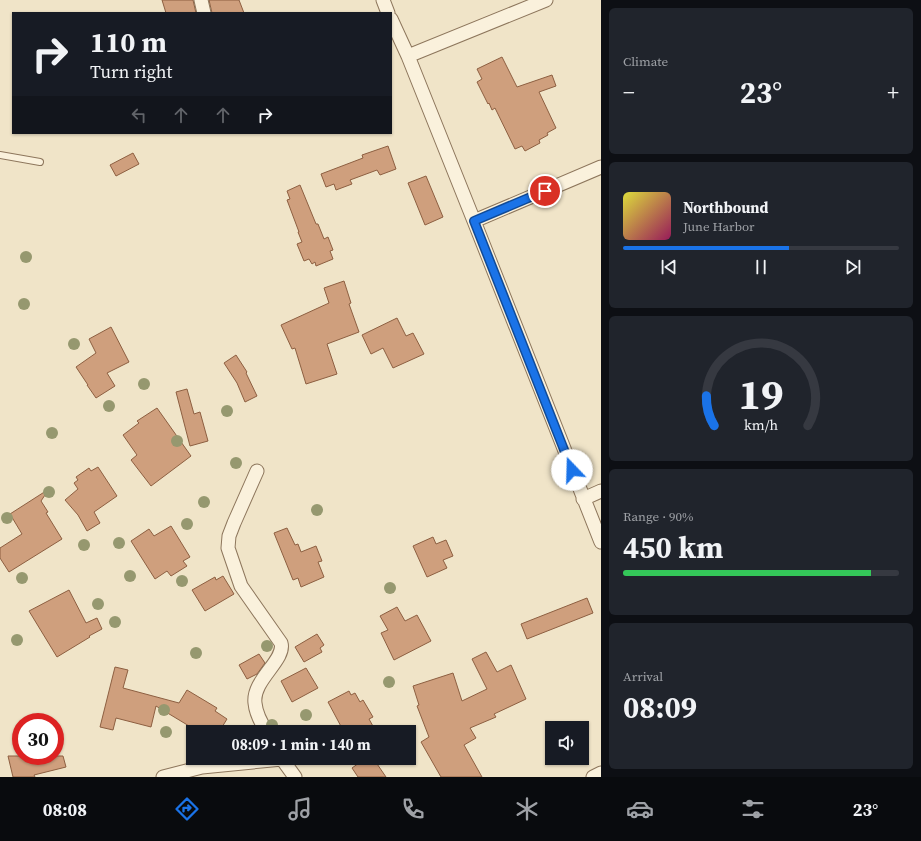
<!DOCTYPE html>
<html lang="en">
<head>
<meta charset="utf-8">
<style>
	body { margin:0; font-family:"Source Serif 4",serif; background:#20242c; color:#f1f3f6; height:100vh; display:flex; flex-direction:column; font-size:15px; white-space:nowrap }
	* { box-sizing:border-box; margin:0 }
	p { font-size:13px; color:#9ea1a6 }
	.icon { flex:none; width:22px; height:22px; fill:none; stroke:currentColor; stroke-width:2; stroke-linecap:round; stroke-linejoin:round }
	.map { position:relative; flex:1; overflow:hidden }
	.panel { display:flex; flex-direction:column; gap:8px; padding:8px; background:#0d0f14; width:320px }
	.panel>* { flex:none }
	.hud { position:absolute; left:12px; top:12px; width:380px; height:122px; border-radius:0px; box-shadow:0 1px 3px #0004; background:#171b24; color:#f1f3f6; overflow:hidden }
	.tools { position:absolute; left:545px; top:721px; display:grid; gap:8px }
	.tools a { display:grid; place-items:center; width:44px; height:44px; border-radius:0px; background:#171b24; box-shadow:0 1px 3px #0004; font-size:20px }
	.speed { position:absolute; left:12px; top:713px; display:flex; gap:8px; font-size:20px; font-weight:700; text-align:center }
	.speed>* { display:grid; place-content:center; width:52px; height:52px; border-radius:50%; background:#171b24; box-shadow:0 1px 3px #0004; line-height:1 }
	.speed .limit { border:6px solid #d22; background:#fff; color:#111 }
	.pin { position:absolute; display:grid; place-items:center; width:34px; height:34px; color:#fff; margin:-17px; border:2px solid #fff; border-radius:50%; box-shadow:0 1px 4px #0007 }
	.me { position:absolute; width:44px; margin:-22px; rotate:339deg; stroke-linejoin:round; filter:drop-shadow(0 0 3px #0008) }
	.turn { display:flex; align-items:center; gap:14px; height:84px; padding:0 12px; font-size:18px }
	.turn .icon { width:52px; height:52px; stroke-width:2.5 }
	.turn b { display:block; font-size:28px; line-height:34px }
	.lanes { display:flex; align-items:center; height:38px; padding:0 12px; background:#0003; justify-content:center; gap:20px; direction:ltr }
	.lanes .off { opacity:.35 }
	.big { font-size:30px; font-weight:700; line-height:1.1 }
	.panel .widget { flex:1; display:flex; flex-direction:column; justify-content:center; gap:6px; min-width:0; padding:0 14px; border-radius:6px; background:#20242c }
	.panel .dial { align-items:center; gap:0 }
	.dial svg { height:104px; overflow:visible; fill:none; stroke:#363941; stroke-width:7; stroke-linecap:round; text-anchor:middle }
	.dial text { fill:#f1f3f6; stroke:none }
	.song { display:flex; align-items:center; gap:12px }
	.cover { width:48px; height:48px; border-radius:6px; background:linear-gradient(135deg,hsl(60 70% 55%),hsl(330 70% 35%)) }
	.played { height:4px; border-radius:2px; background:linear-gradient(90deg,#1a73e8 60%,#363941 60%) }
	.keys { display:flex; justify-content:space-around; direction:ltr }
	.heat { display:flex; justify-content:space-between; align-items:center; font-size:22px; direction:ltr }
	.charge { height:6px; border-radius:3px; background:linear-gradient(90deg,#34c759 90%,#363941 0) }
	.trip { position:absolute; left:186px; top:725px; width:230px; height:40px; border-radius:0px; background:#171b24; box-shadow:0 1px 3px #0004; font-weight:700; line-height:40px; text-align:center }
	.tab-bar { display:flex; height:64px; justify-content:space-around; align-items:center; background:#090b0e; color:#9ea1a6 }
	.tab-bar .icon { width:28px; height:28px }
	.tab-bar .on { color:#1a73e8 }
	.tab-bar b { font-size:18px; color:#f1f3f6 }
	main { display:flex; flex:1; min-height:0 }
	.map>svg:first-child { display:block }
</style>
</head>
<body>
<main>
<div class="map">
<svg width="601" height="777" viewBox="0 0 601 777">
	<rect width="100%" height="100%" fill="#f0e4c8"/>
	<path fill="#cf9f7d" stroke="#8d5f41" d="M 162,0 L 193,0 L 196,13 L 166,13 Z
		M 209,0 L 239,0 L 244,13 L 212,13 Z
		M 502,57 L 517,87 L 552,75 L 556,86 L 539,92 L 556,128 L 547,133 L 548,135 L 539,140 L 540,143 L 525,151 L 522,146 L 515,149 L 495,108 L 492,110 L 489,103 L 488,104 L 477,82 L 482,79 L 477,69 Z
		M 388,146 L 396,169 L 380,175 L 377,170 L 350,180 L 352,184 L 336,190 L 334,184 L 326,187 L 321,174 L 363,158 L 362,155 Z
		M 133,153 L 139,164 L 116,176 L 110,165 Z
		M 426,176 L 443,217 L 425,225 L 408,183 Z
		M 300,185 L 316,224 L 318,224 L 324,239 L 328,237 L 333,250 L 330,251 L 333,259 L 316,266 L 315,262 L 312,264 L 309,259 L 304,261 L 297,244 L 302,242 L 298,232 L 299,232 L 287,200 L 290,199 L 287,191 Z
		M 344,281 L 351,303 L 349,304 L 359,332 L 327,344 L 337,374 L 306,384 L 295,348 L 292,349 L 281,325 L 329,303 L 324,288 Z
		M 397,318 L 406,336 L 413,333 L 424,354 L 393,368 L 383,348 L 371,354 L 362,335 Z
		M 111,327 L 129,362 L 107,373 L 115,386 L 96,398 L 87,385 L 88,385 L 76,367 L 96,353 L 89,339 Z
		M 236,355 L 247,372 L 246,373 L 257,396 L 245,402 L 237,383 L 224,363 Z
		M 187,389 L 194,414 L 200,412 L 208,441 L 190,446 L 176,392 Z
		M 157,408 L 191,456 L 151,486 L 131,460 L 137,455 L 123,435 L 139,423 L 137,421 Z
		M 98,467 L 117,496 L 94,512 L 100,523 L 87,531 L 78,515 L 65,500 L 78,489 L 74,483 L 78,480 L 76,477 L 89,468 L 91,471 Z
		M 49,489 L 41,501 L 48,512 L 46,513 L 62,539 L 9,572 L 0,558 L 0,548 L 22,534 L 10,514 Z
		M 171,526 L 190,557 L 183,561 L 187,566 L 171,576 L 167,571 L 155,579 L 131,541 L 149,529 L 154,536 Z
		M 287,528 L 295,545 L 298,544 L 301,552 L 316,546 L 322,561 L 318,562 L 324,577 L 301,587 L 298,578 L 293,580 L 274,533 Z
		M 433,537 L 436,544 L 446,540 L 453,556 L 443,560 L 447,568 L 427,577 L 413,546 Z
		M 223,576 L 234,594 L 205,611 L 192,590 L 215,577 L 216,580 Z
		M 69,590 L 86,623 L 97,618 L 102,629 L 89,636 L 90,637 L 57,657 L 29,611 Z
		M 587,598 L 593,613 L 527,639 L 521,624 Z
		M 397,607 L 405,621 L 417,615 L 431,641 L 394,660 L 381,633 L 388,630 L 380,616 Z
		M 317,634 L 324,645 L 320,648 L 322,652 L 304,662 L 295,647 Z
		M 486,652 L 497,672 L 511,665 L 526,699 L 494,714 L 496,717 L 470,728 L 476,738 L 464,745 L 482,777 L 441,777 L 421,742 L 429,737 L 417,706 L 419,705 L 413,686 L 453,673 L 462,701 L 487,689 L 472,659 Z
		M 259,654 L 265,663 L 257,674 L 247,679 L 239,665 Z
		M 115,667 L 128,670 L 123,688 L 179,703 L 187,690 L 217,708 L 215,711 L 227,719 L 219,732 L 199,732 L 156,706 L 151,727 L 116,718 L 113,730 L 100,727 Z
		M 306,668 L 318,688 L 292,702 L 281,681 Z
		M 349,691 L 351,695 L 355,693 L 360,702 L 363,700 L 373,717 L 369,719 L 374,728 L 366,732 L 344,732 L 328,702 Z
		M 8,756 L 63,756 L 66,767 L 34,775 L 35,777 L 13,777 Z
		M 366,758 L 373,758 L 386,777 L 358,777 L 352,768 Z"/>
	<g fill="none" stroke-linecap="round" stroke-linejoin="round">
		<defs>
			<path id="service" d="M 0,155 L 40,162"/>
			<path id="minor" d="M 201,0 L 204,13
				M 383,0 L 388,13
				M 391,19 L 408,56 L 474,221 L 601,542
				M 408,56 L 546,0
				M 474,221 L 601,167
				M 257,471 L 234,523 L 229,536 L 228,548 L 241,586 L 281,643 C 286,660 252,680 255,703 C 256,714 261,723 267,732
				M 583,499 L 601,491
				M 163,777 L 202,767 L 282,759 L 295,777
				M 593,777 L 601,773"/>
		</defs>
		<use href="#service" stroke="#8d765c" stroke-width="8"/>
		<use href="#minor" stroke="#8d765c" stroke-width="15"/>
		<use href="#service" stroke="#faf1dc" stroke-width="6"/>
		<use href="#minor" stroke="#faf1dc" stroke-width="13"/>
	</g>
	<g fill="#96986f">
		<circle cx="26" cy="257" r="6"/>
		<circle cx="24" cy="304" r="6"/>
		<circle cx="74" cy="344" r="6"/>
		<circle cx="144" cy="384" r="6"/>
		<circle cx="109" cy="406" r="6"/>
		<circle cx="227" cy="411" r="6"/>
		<circle cx="52" cy="433" r="6"/>
		<circle cx="177" cy="441" r="6"/>
		<circle cx="236" cy="463" r="6"/>
		<circle cx="49" cy="492" r="6"/>
		<circle cx="204" cy="502" r="6"/>
		<circle cx="317" cy="510" r="6"/>
		<circle cx="7" cy="518" r="6"/>
		<circle cx="187" cy="524" r="6"/>
		<circle cx="119" cy="543" r="6"/>
		<circle cx="84" cy="545" r="6"/>
		<circle cx="130" cy="576" r="6"/>
		<circle cx="22" cy="578" r="6"/>
		<circle cx="182" cy="581" r="6"/>
		<circle cx="390" cy="588" r="6"/>
		<circle cx="98" cy="604" r="6"/>
		<circle cx="115" cy="622" r="6"/>
		<circle cx="17" cy="640" r="6"/>
		<circle cx="267" cy="646" r="6"/>
		<circle cx="196" cy="653" r="6"/>
		<circle cx="389" cy="682" r="6"/>
		<circle cx="164" cy="710" r="6"/>
		<circle cx="306" cy="715" r="6"/>
		<circle cx="272" cy="725" r="6"/>
		<circle cx="166" cy="732" r="6"/>
	</g>
	<g fill="none" stroke-linecap="round" stroke-linejoin="round">
		<defs>
			<path id="route" d="M 545,191 L 474,221 L 572,470"/>
		</defs>
		<use href="#route" stroke="#114b97" stroke-width="10"/>
		<use href="#route" stroke="#1a73e8" stroke-width="7"/>
	</g>
</svg>
<div class="tools">
<a><svg class="icon" aria-label="sound" viewBox="0 0 24 24"><path d="M4 9h4l5-4v14l-5-4H4zM17 9q2 3 0 6"/></svg></a>
</div>
<div class="speed"><div class="limit">30</div></div>
<div class="pin" style="left:545px;top:191px;background:#d93025"><svg class="icon" aria-label="arrive" viewBox="0 0 24 24"><path d="M6 21V4h12l-3 4 3 4H6"/></svg></div>
<svg class="me" style="left:572px;top:470px" viewBox="-20 -20 40 40"><circle r="19" fill="#fff"/><path d="M0-13L10 11 0 6-10 11z" fill="#1a73e8"/></svg>
<div class="trip">08:09 · 1 min · 140 m</div>
<div class="hud">
<div class="turn"><svg class="icon" aria-label="right" viewBox="0 0 24 24"><path d="M7 20v-9h11M14 6l5 5-5 5"/></svg><div><b>110 m</b>Turn right</div></div>
<div class="lanes"><svg class="icon off" aria-label="left" viewBox="0 0 24 24"><path d="M17 20v-9H6M10 6l-5 5 5 5"/></svg><svg class="icon off" aria-label="ahead" viewBox="0 0 24 24"><path d="M12 20V5M6 11l6-6 6 6"/></svg><svg class="icon off" aria-label="ahead" viewBox="0 0 24 24"><path d="M12 20V5M6 11l6-6 6 6"/></svg><svg class="icon" aria-label="right" viewBox="0 0 24 24"><path d="M7 20v-9h11M14 6l5 5-5 5"/></svg></div>
</div>
</div>
<section class="panel">
<div class="widget"><p>Climate</p>
<div class="heat"><a>−</a><b class="big">23°</b><a>+</a></div>
</div>
<div class="widget">
<div class="song"><i class="cover"></i><div><b>Northbound</b><p>June Harbor</p></div></div>
<div class="played"></div>
<div class="keys"><svg class="icon" aria-label="previous" viewBox="0 0 24 24"><path d="M18 5L8 12l10 7zM5 5v14"/></svg><svg class="icon" aria-label="pause" viewBox="0 0 24 24"><path d="M8 5v14M16 5v14"/></svg><svg class="icon" aria-label="next" viewBox="0 0 24 24"><path d="M6 5l10 7-10 7zM19 5v14"/></svg></div>
</div>
<div class="widget dial"><svg viewBox="0 0 100 80">
<path d="M14 69A42 42 0 1 1 86 69"/>
<path d="M14 69A42 42 0 0 1 8 46" stroke="#1a73e8"/>
<text x="50" y="56" font-size="32" font-weight="700">19</text>
<text x="50" y="72" font-size="11">km/h</text>
</svg></div>
<div class="widget"><p>Range · 90%</p><b class="big">450 km</b><div class="charge"></div></div>
<div class="widget"><p>Arrival</p><b class="big">08:09</b></div>
</section>
</main>
<nav class="tab-bar">
<b>08:08</b>
<svg class="icon on" aria-label="directions" viewBox="0 0 24 24"><path d="M12 3l9 9-9 9-9-9zM9 14v-3h6M13 9l2 2-2 2"/></svg>
<svg class="icon" aria-label="music" viewBox="0 0 24 24"><path d="M9 18V5l10-2v13"/><circle cx="6" cy="18" r="3"/><circle cx="16" cy="16" r="3"/></svg>
<svg class="icon" aria-label="phone" viewBox="0 0 24 24"><path d="M5 4h4l2 5-3 2q2 4 5 5l2-3 5 2v4C11 20 4 13 5 4z"/></svg>
<svg class="icon" aria-label="climate" viewBox="0 0 24 24"><path d="M12 3v18M4 7l16 10M4 17L20 7"/></svg>
<svg class="icon" aria-label="car" viewBox="0 0 24 24"><path d="M5 17H2v-5l4-1 3-4h7l3 4 3 1v5h-3M9 17h6M6 11h13"/><circle cx="7" cy="17" r="2"/><circle cx="17" cy="17" r="2"/></svg>
<svg class="icon" aria-label="filters" viewBox="0 0 24 24"><path d="M4 7h16M4 17h16"/><circle cx="9" cy="7" r="2"/><circle cx="15" cy="17" r="2"/></svg>
<b>23°</b>
</nav>
</body>
</html>
